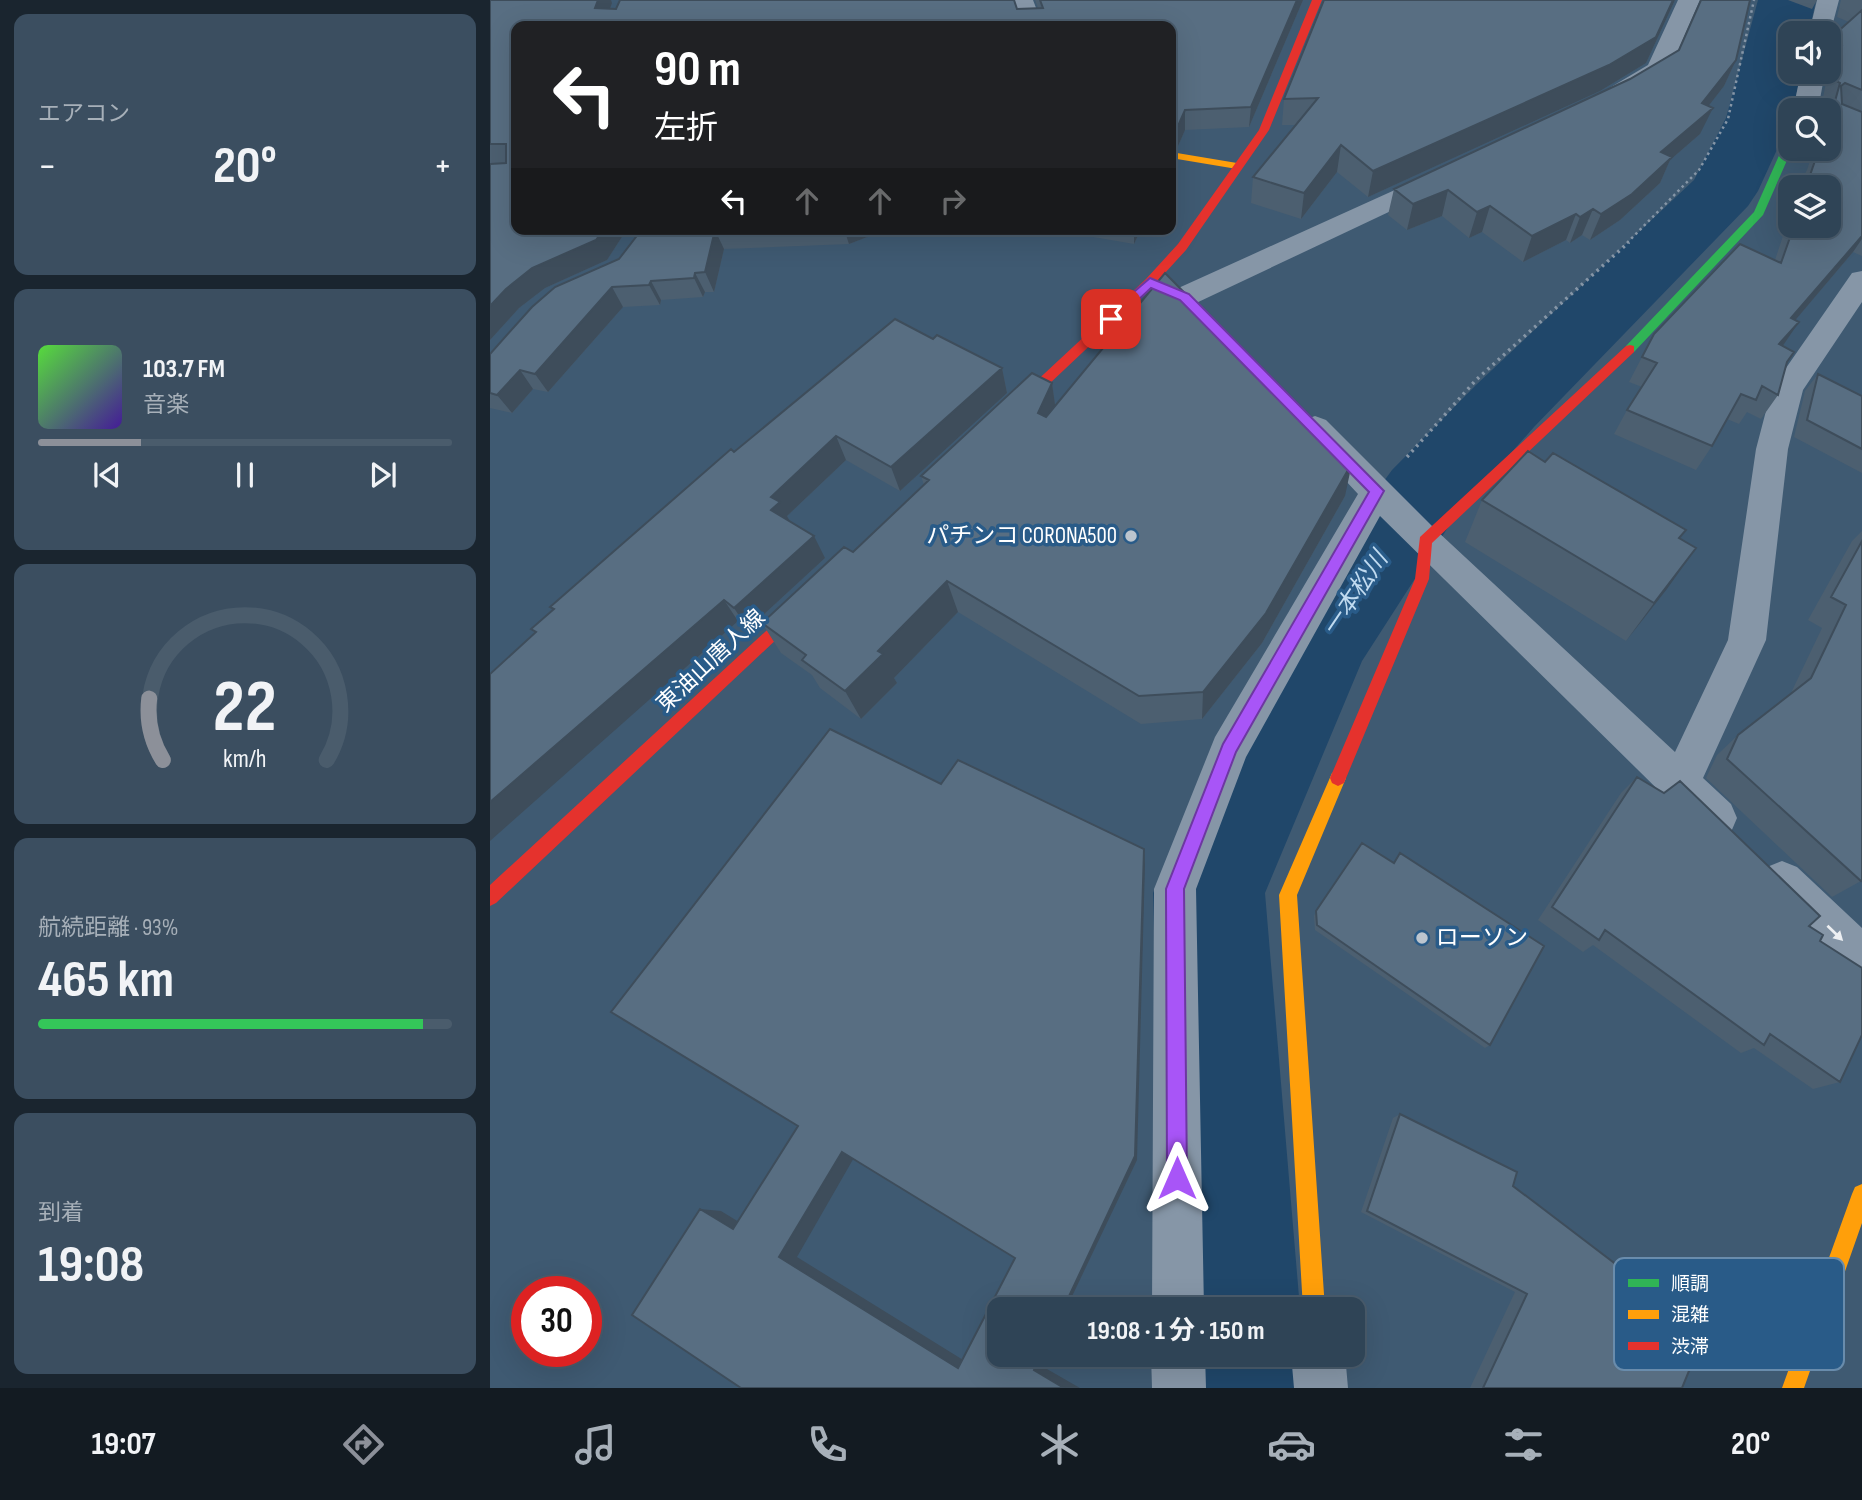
<!DOCTYPE html>
<html lang="ja">
<head>
<meta charset="utf-8">
<style>
	body { margin:0; font-family:"Sofia Sans Condensed","Noto Sans JP",sans-serif; background:#3b4e60; color:#f1f3f6; height:100vh; display:flex; flex-direction:column; font-size:26px; white-space:nowrap }
	* { box-sizing:border-box; margin:0 }
	p { font-size:23px; color:#a7b0b9 }
	.icon { flex:none; width:38px; height:38px; fill:none; stroke:currentColor; stroke-width:2; stroke-linecap:round; stroke-linejoin:round }
	.map { position:relative; flex:1; overflow:hidden }
	.drawer { display:flex; flex-direction:column; gap:14px; padding:14px; background:#1a252f; width:490px }
	.drawer>* { flex:none }
	.hud { position:absolute; left:21px; top:21px; width:665px; height:214px; border-radius:14px; box-shadow:0 7px 28px #0002,0 0 0 2px #4a5c6c; background:#202124; color:#fff; overflow:hidden }
	.tools { position:absolute; left:1288px; top:21px; display:grid; gap:14px }
	.tools a { display:grid; place-items:center; width:63px; height:63px; border-radius:14px; background:#2f4456; box-shadow:0 7px 28px #0002,0 0 0 2px #4a5c6c; font-size:35px }
	.speed { position:absolute; left:21px; top:1276px; display:flex; gap:14px; font-size:35px; font-weight:700; text-align:center }
	.speed>* { display:grid; place-content:center; width:91px; height:91px; border-radius:50%; background:#2f4456; box-shadow:0 7px 28px #0002,0 0 0 2px #4a5c6c; line-height:1 }
	.speed .limit { border:10px solid #d22; background:#fff; color:#111 }
	.pin { position:absolute; display:grid; place-items:center; width:60px; height:60px; color:#fff; margin:-30px; border-radius:14px; box-shadow:0 4px 10px #0006 }
	.me { position:absolute; width:77px; margin:-38px; rotate:0deg; stroke-linejoin:round; filter:drop-shadow(0 0 5px #0008) }
	.turn { display:flex; align-items:center; gap:24px; height:147px; padding:0 28px; font-size:32px }
	.turn .icon { width:91px; height:91px; stroke-width:2.5 }
	.turn b { display:block; font-size:49px; line-height:60px }
	.lanes { display:flex; align-items:center; height:66px; padding:0 28px; background:#0003; justify-content:center; gap:35px; direction:ltr }
	.lanes .off { opacity:.35 }
	.big { font-size:52px; font-weight:700; line-height:1.1 }
	.drawer .widget { flex:1; display:flex; flex-direction:column; justify-content:center; gap:10px; min-width:0; padding:0 24px; border-radius:14px; background:#3b4e60 }
	.drawer .dial { align-items:center; gap:0 }
	.dial svg { height:182px; overflow:visible; fill:none; stroke:#4a5c6c; stroke-width:7; stroke-linecap:round; text-anchor:middle }
	.dial text { fill:#f1f3f6; stroke:none }
	.song { display:flex; align-items:center; gap:21px }
	.cover { width:84px; height:84px; border-radius:10px; background:linear-gradient(135deg,hsl(110 70% 55%),hsl(260 70% 35%)) }
	.played { height:7px; border-radius:4px; background:linear-gradient(90deg,#8c9099 25%,#4a5c6c 25%) }
	.keys { display:flex; justify-content:space-around; direction:ltr }
	.heat { display:flex; justify-content:space-between; align-items:center; font-size:38px; direction:ltr }
	.charge { height:10px; border-radius:5px; background:linear-gradient(90deg,#34c759 93%,#4a5c6c 0) }
	.trip { position:absolute; left:497px; top:1297px; width:378px; height:70px; border-radius:14px; background:#2f4456; box-shadow:0 7px 28px #0002,0 0 0 2px #4a5c6c; font-weight:700; line-height:70px; text-align:center }
	.tab-bar { display:flex; height:112px; justify-content:space-around; align-items:center; background:#131b22; color:#a7b0b9 }
	.tab-bar .icon { width:49px; height:49px }
	.tab-bar .selected { color:#8c9099 }
	.tab-bar b { font-size:32px; color:#f1f3f6 }
	main { display:flex; flex:1; min-height:0 }
	.map>svg:first-child { display:block }
</style>
</head>
<body>
<main>
<section class="drawer">
<div class="widget"><p>エアコン</p>
<div class="heat"><a>−</a><b class="big">20°</b><a>+</a></div>
</div>
<div class="widget">
<div class="song"><i class="cover"></i><div><b>103.7 FM</b><p>音楽</p></div></div>
<div class="played"></div>
<div class="keys"><svg class="icon" aria-label="previous" viewBox="0 0 24 24"><path d="M18 5L8 12l10 7zM5 5v14"/></svg><svg class="icon" aria-label="pause" viewBox="0 0 24 24"><path d="M8 5v14M16 5v14"/></svg><svg class="icon" aria-label="next" viewBox="0 0 24 24"><path d="M6 5l10 7-10 7zM19 5v14"/></svg></div>
</div>
<div class="widget dial"><svg viewBox="0 0 100 80">
<path d="M14 69A42 42 0 1 1 86 69"/>
<path d="M14 69A42 42 0 0 1 8 42" stroke="#8c9099"/>
<text x="50" y="56" font-size="32" font-weight="700">22</text>
<text x="50" y="72" font-size="11">km/h</text>
</svg></div>
<div class="widget"><p>航続距離 · 93%</p><b class="big">465 km</b><div class="charge"></div></div>
<div class="widget"><p>到着</p><b class="big">19:08</b></div>
</section>
<div class="map">
<svg width="1372" height="1388" viewBox="0 0 1372 1388">
	<rect width="100%" height="100%" fill="#3f5a72"/>
	<g fill="none" stroke-linecap="round" stroke-linejoin="round">
		<path fill="#20476a" fill-rule="evenodd" d="M 1268,0 L 1326,0 L 1319,33 L 1300,33 L 1300,72 L 1311,72 L 1303,110 L 1300,110 L 1300,121 L 1268,191 L 1258,206 L 1044,427 L 964,518 L 872,661 L 775,893 L 810,1309 L 674,1309 L 663,893 L 680,855 L 798,613 L 902,470 L 986,385 L 1204,180 L 1236,118 Z
			M 675,1354 L 813,1354 L 816,1388 L 676,1388 Z"/>
		<path stroke="#8696a7" stroke-width="2.5" stroke-dasharray="2.5 3.5" stroke-linecap="butt" d="M 1137,243 L 1209,170 L 1238,119 L 1264,0"/>
		<path stroke="#8696a7" stroke-width="3.5" stroke-dasharray="2.5 4.5" stroke-linecap="butt" d="M 917,457 L 986,380 L 1139,242"/>
		<path fill="#8696a7" fill-rule="evenodd" d="M 521,0 L 543,0 L 553,26 L 531,26 Z
			M 1188,0 L 1210,0 L 1180,69 L 1177,74 C 1160,84 1141,102 1121,97 L 1118,92 L 1121,87 L 1158,65 Z
			M 1327,0 L 1349,0 L 1339,38 L 1339,33 L 1319,33 Z
			M 1311,72 L 1335,72 L 1328,110 L 1303,110 Z
			M 949,170 L 958,172 L 962,178 L 958,184 L 704,304 L 694,307 L 684,304 L 679,297 L 684,290 Z
			M 1372,271 L 1372,302 L 1313,390 L 1298,449 L 1276,640 L 1213,778 L 1241,804 L 1247,818 L 1241,832 L 1226,837 L 1211,832 L 890,516 L 756,757 L 706,889 L 714,1309 L 662,1309 L 664,889 L 725,737 L 868,494 L 814,436 L 809,428 L 814,420 L 825,416 L 836,420 L 947,531 L 1185,752 L 1238,640 L 1266,449 L 1282,388 L 1362,273 Z
			M 1292,861 L 1307,867 L 1372,928 L 1372,980 L 1356,974 L 1277,897 L 1271,882 L 1277,867 Z
			M 661,1354 L 715,1354 L 716,1388 L 662,1388 Z
			M 801,1354 L 855,1354 L 858,1388 L 804,1388 Z"/>
		<path fill="#30b455" fill-rule="evenodd" d="M 1300,139 L 1300,149 L 1302,149 L 1273,215 L 1144,352 L 1136,352 L 1136,346 L 1264,212 L 1295,142 Z"/>
		<path fill="#ff9f0a" fill-rule="evenodd" d="M 681,152 L 747,163 L 752,166 L 747,169 L 681,158 Z
			M 848,770 L 854,773 L 856,778 L 807,895 L 835,1309 L 813,1309 L 789,895 L 842,773 Z
			M 1372,1184 L 1372,1223 L 1314,1388 L 1292,1388 L 1362,1194 L 1365,1187 Z"/>
		<path fill="#e5322d" fill-rule="evenodd" d="M 822,0 L 832,0 L 779,130 L 696,250 L 664,285 L 522,419 L 512,419 L 512,413 L 656,279 L 688,244 L 769,130 Z
			M 1140,345 L 1144,346 L 1144,352 L 942,543 L 939,579 L 854,783 L 848,786 L 842,783 L 840,778 L 925,579 L 930,537 L 1136,346 Z
			M 319,594 L 324,596 L 326,600 L 324,604 L 6,903 L 0,906 L 0,885 L 314,596 Z"/>
	</g>
	<path fill="#4c5f70" d="M 0,0 L 122,3 L 120,9 L 527,9 L 548,8 L 545,0 L 813,0 L 759,127 L 695,130 L 688,146 L 681,145 L 681,26 L 26,26 L 26,229 L 137,229 L 117,260 L 55,288 L 29,308 L 0,340 Z
		M 834,0 L 1185,0 L 1156,63 L 1110,91 L 878,197 L 847,172 L 811,219 L 761,203 L 763,177 L 806,125 L 792,125 L 794,99 Z
		M 1298,0 L 1327,0 L 1322,9 Z
		M 1351,0 L 1372,0 L 1372,256 L 1363,252 L 1305,320 L 1293,346 L 1297,362 L 1288,395 L 1271,419 L 1257,412 L 1249,424 L 1237,419 L 1222,446 L 1206,470 L 1124,434 L 1137,410 L 1152,387 L 1139,382 L 1152,357 L 1285,260 L 1300,215 L 1300,226 L 1339,226 L 1339,187 L 1310,187 L 1312,179 L 1317,170 L 1324,149 L 1339,149 L 1339,110 L 1335,110 L 1331,108 L 1338,72 L 1336,72 L 1339,72 L 1339,45 L 1344,35 L 1359,22 L 1347,17 Z
		M 1189,50 L 1246,60 L 1234,86 L 1218,106 L 1210,134 L 1180,160 L 1170,183 L 1130,220 L 1100,240 L 1092,235 L 1080,243 L 1076,240 L 1033,262 L 992,232 L 979,238 L 952,216 L 917,230 L 898,215 L 904,189 L 1140,79 Z
		M 151,229 L 398,229 L 359,244 L 234,249 L 224,292 L 215,292 L 213,297 L 171,300 L 170,305 L 133,307 L 58,392 L 43,389 L 22,413 L 0,408 L 0,354 L 129,259 L 149,233 Z
		M 557,229 L 651,229 L 644,244 Z
		M 443,339 L 512,368 L 517,393 L 410,491 L 356,460 L 297,516 L 300,522 L 335,558 L 258,629 L 248,621 L 45,633 L 41,629 L 63,609 L 60,607 L 244,452 Z
		M 1328,374 L 1372,396 L 1372,473 L 1304,437 L 1315,391 Z
		M 562,383 L 565,405 L 855,496 L 772,643 L 712,719 L 651,724 L 468,612 L 404,678 L 407,683 L 371,719 L 330,688 L 322,675 L 291,653 L 272,623 L 363,552 L 434,485 L 431,476 Z
		M 992,500 L 1189,538 L 1206,548 L 1136,641 L 975,542 Z
		M 1372,531 L 1371,881 L 1342,897 L 1216,778 L 1227,755 L 1248,735 L 1300,695 L 1332,628 L 1318,620 L 1362,541 Z
		M 1147,777 L 1319,926 L 1330,941 L 1350,1082 L 1323,1089 L 1264,1048 L 1251,1053 L 1103,945 L 1093,952 L 1048,920 L 1131,793 Z
		M 904,863 L 1000,1045 L 995,1048 L 825,930 L 824,916 L 826,911 Z
		M 910,1114 L 1023,1186 L 1192,1388 L 980,1388 L 1025,1292 L 871,1212 L 903,1118 Z"/>
	<path fill="#3e4d5b" d="M 108,0 L 121,0 L 122,3 L 114,26 L 105,8 Z
		M 807,0 L 813,0 L 759,127 L 761,107 Z
		M 1183,0 L 1185,0 L 1156,63 L 1110,91 L 878,197 L 883,171 Z
		M 1246,60 L 1234,86 L 1206,122 L 1223,108 L 1210,134 L 1180,160 L 1170,183 L 1130,220 L 1100,240 L 1111,214 L 1171,152 L 1212,103 Z
		M 695,110 L 695,130 L 688,146 L 688,126 Z
		M 851,145 L 847,172 L 811,219 L 814,193 Z
		M 958,190 L 952,216 L 917,230 L 923,204 Z
		M 1000,206 L 992,232 L 979,238 L 987,212 Z
		M 1103,209 L 1092,235 L 1080,243 L 1090,217 Z
		M 1086,214 L 1076,240 L 1033,262 L 1042,236 Z
		M 114,229 L 137,229 L 117,260 L 55,288 L 29,308 L 0,340 L 0,306 L 16,289 L 42,268 Z
		M 354,229 L 398,229 L 359,244 Z
		M 644,229 L 651,229 L 644,244 Z
		M 225,230 L 234,249 L 224,292 L 215,272 Z
		M 1372,236 L 1372,239 L 1363,252 L 1285,344 L 1301,318 Z
		M 205,273 L 215,292 L 213,297 L 204,278 Z
		M 161,281 L 171,300 L 170,305 L 159,285 Z
		M 122,287 L 133,307 L 58,392 L 45,374 Z
		M 1309,322 L 1292,347 L 1289,344 Z
		M 512,368 L 517,393 L 410,491 L 401,467 Z
		M 30,370 L 43,389 L 22,413 L 7,395 Z
		M 562,383 L 567,419 L 554,447 L 548,413 Z
		M 346,436 L 356,460 L 297,516 L 302,525 L 281,510 L 281,497 Z
		M 862,463 L 855,496 L 772,643 L 712,719 L 713,692 Z
		M 324,536 L 335,558 L 258,629 L 244,608 Z
		M 1206,548 L 1177,589 L 1136,641 L 1164,603 Z
		M 457,581 L 468,612 L 404,678 L 407,683 L 371,719 L 355,691 L 388,651 Z
		M 234,600 L 248,621 L 0,841 L 0,802 Z
		M 654,849 L 655,864 L 647,1160 L 576,1309 L 573,1309 Z
		M 352,1152 L 365,1156 L 307,1257 L 478,1363 L 468,1368 L 289,1257 Z
		M 210,1209 L 231,1211 L 262,1230 L 243,1229 Z
		M 551,1354 L 555,1354 L 550,1365 L 590,1388 L 574,1388 L 544,1370 Z"/>
	<path fill="#586e82" stroke="#3e4d5b" stroke-width="2" fill-rule="evenodd" d="M 0,0 L 108,0 L 105,8 L 126,9 L 130,0 L 524,0 L 527,9 L 553,8 L 550,0 L 807,0 L 761,107 L 695,110 L 688,126 L 681,126 L 681,26 L 26,26 L 26,229 L 114,229 L 106,240 L 42,268 L 16,289 L 0,306 L 0,164 L 16,163 L 16,144 L 0,144 Z
		M 834,0 L 1183,0 L 1166,37 L 1119,65 L 883,171 L 851,145 L 814,193 L 763,177 L 828,98 L 794,99 Z
		M 1211,0 L 1260,0 L 1246,60 L 1212,103 L 1223,108 L 1171,152 L 1182,157 L 1142,194 L 1111,214 L 1103,209 L 1090,217 L 1086,214 L 1042,236 L 1000,206 L 987,212 L 958,190 L 923,204 L 904,189 L 1140,79 L 1189,50 Z
		M 1372,10 L 1372,90 L 1355,83 L 1351,86 L 1352,104 L 1372,112 L 1372,236 L 1301,318 L 1309,322 L 1289,344 L 1304,352 L 1297,362 L 1288,395 L 1272,386 L 1266,400 L 1251,394 L 1222,446 L 1137,410 L 1167,363 L 1152,357 L 1164,334 L 1250,244 L 1291,263 L 1304,226 L 1339,226 L 1339,187 L 1316,187 L 1328,152 L 1330,153 L 1331,149 L 1339,149 L 1339,123 L 1350,83 L 1346,81 L 1352,46 L 1343,43 L 1344,35 Z
		M 151,229 L 243,229 L 225,230 L 215,272 L 205,273 L 204,278 L 161,281 L 159,285 L 122,287 L 45,374 L 30,370 L 7,395 L 0,393 L 0,354 L 42,307 L 65,287 L 129,259 L 149,233 Z
		M 675,273 L 862,463 L 776,613 L 713,692 L 649,696 L 457,581 L 388,651 L 393,654 L 355,691 L 312,660 L 316,655 L 272,623 L 354,547 L 363,552 L 439,480 L 431,476 L 542,373 L 562,383 L 548,413 L 556,417 Z
		M 405,319 L 443,339 L 447,335 L 512,368 L 401,467 L 346,436 L 281,497 L 290,502 L 281,510 L 324,536 L 244,608 L 234,600 L 0,802 L 0,674 L 46,632 L 41,629 L 64,609 L 60,607 L 241,449 L 244,452 Z
		M 1328,374 L 1372,396 L 1372,449 L 1317,420 Z
		M 1038,451 L 1055,462 L 1063,453 L 1196,530 L 1189,538 L 1206,548 L 1164,603 L 992,500 Z
		M 1372,541 L 1372,880 L 1371,881 L 1237,759 L 1248,735 L 1321,678 L 1356,605 L 1341,597 Z
		M 340,729 L 451,784 L 468,760 L 654,849 L 645,1156 L 573,1309 L 509,1309 L 509,1354 L 551,1354 L 544,1370 L 574,1388 L 251,1388 L 142,1315 L 210,1209 L 243,1229 L 308,1126 L 121,1012 ZM 352,1152 L 525,1258 L 468,1368 L 289,1257 Z
		M 1147,777 L 1174,793 L 1190,781 L 1330,916 L 1319,926 L 1333,935 L 1330,941 L 1372,968 L 1372,1035 L 1350,1082 L 1280,1034 L 1274,1045 L 1115,930 L 1109,940 L 1062,907 Z
		M 872,843 L 904,863 L 910,853 L 1054,946 L 1000,1045 L 827,925 L 826,911 Z
		M 910,1114 L 1027,1172 L 1023,1186 L 1215,1332 L 1192,1388 L 993,1388 L 1037,1294 L 877,1211 Z"/>
	<defs><path id="oneway-solid" d="M-6-.8H1V-3.2L6.5 0L1 3.2V.8H-6Z" transform="scale(1.75)"/></defs>
	<use fill="#edeff2" href="#oneway-solid" transform="translate(1345 933) rotate(44)"/>
	<path fill="#a855f7" stroke="#6d37a1" stroke-width="2" d="M 660,278 L 699,294 L 894,491 L 746,752 L 694,889 L 697,1178 L 694,1185 L 687,1188 L 680,1185 L 677,1178 L 676,889 L 733,744 L 879,492 L 690,300 L 661,288 L 625,322 L 616,322 L 616,316 Z"/>
	<g fill="#bcc5ce" stroke="#295b88" stroke-width="2.5">
		<circle cx="641" cy="536" r="7"/>
		<circle cx="932" cy="938" r="7"/>
	</g>
	<g text-anchor="middle" dominant-baseline="central" stroke-width="7" stroke-linejoin="round" paint-order="stroke">
		<g font-size="23" fill="#fff" stroke="#295b88" text-anchor="end">
			<text x="627" y="536">パチンコ CORONA500</text>
			<text x="946" y="938" text-anchor="start">ローソン</text>
		</g>
		<g font-size="23" fill="#fff" stroke="#295b88">
			<text transform="translate(221 661) rotate(-43)">東油山唐人線</text>
		</g>
		<g font-size="24" font-style="italic" fill="#c1dbf0" stroke="#295b88">
			<text transform="translate(865 594) rotate(-56)">一本松川</text>
		</g>
	</g>
	<rect x="1124" y="1258" width="230" height="112" rx="10" fill="#295b88" stroke="#698cac" stroke-width="2"/>
	<rect x="1138" y="1279" width="31" height="8" fill="#30b455"/>
	<rect x="1138" y="1310" width="31" height="9" fill="#ff9f0a"/>
	<rect x="1138" y="1342" width="31" height="8" fill="#e5322d"/>
	<g font-size="19" fill="#fff">
		<text x="1181" y="1290">順調</text>
		<text x="1181" y="1321">混雑</text>
		<text x="1181" y="1353">渋滞</text>
	</g>
</svg>
<div class="tools">
<a><svg class="icon" aria-label="sound" viewBox="0 0 24 24"><path d="M4 9h4l5-4v14l-5-4H4zM17 9q2 3 0 6"/></svg></a>
<a><svg class="icon" aria-label="search" viewBox="0 0 24 24"><circle cx="10" cy="10" r="6"/><path d="M15 15l6 6"/></svg></a>
<a><svg class="icon" aria-label="layers" viewBox="0 0 24 24"><path d="M12 4l9 5-9 5-9-5zM3 14l9 5 9-5"/></svg></a>
</div>
<div class="speed"><div class="limit">30</div></div>
<div class="pin" style="left:621px;top:319px;background:#d93025"><svg class="icon" aria-label="arrive" viewBox="0 0 24 24"><path d="M6 21V4h12l-3 4 3 4H6"/></svg></div>
<svg class="me" style="left:687px;top:1178px" viewBox="-20 -20 40 40"><path d="M0-17L14 15 0 8-14 15z" fill="#a855f7" stroke="#fff" stroke-width="4"/></svg>
<div class="trip">19:08 · 1 分 · 150 m</div>
<div class="hud">
<div class="turn"><svg class="icon" aria-label="left" viewBox="0 0 24 24"><path d="M17 20v-9H6M10 6l-5 5 5 5"/></svg><div><b>90 m</b>左折</div></div>
<div class="lanes"><svg class="icon" aria-label="left" viewBox="0 0 24 24"><path d="M17 20v-9H6M10 6l-5 5 5 5"/></svg><svg class="icon off" aria-label="ahead" viewBox="0 0 24 24"><path d="M12 20V5M6 11l6-6 6 6"/></svg><svg class="icon off" aria-label="ahead" viewBox="0 0 24 24"><path d="M12 20V5M6 11l6-6 6 6"/></svg><svg class="icon off" aria-label="right" viewBox="0 0 24 24"><path d="M7 20v-9h11M14 6l5 5-5 5"/></svg></div>
</div>
</div>
</main>
<nav class="tab-bar">
<b>19:07</b>
<svg class="icon selected" aria-label="directions" viewBox="0 0 24 24"><path d="M12 3l9 9-9 9-9-9zM9 14v-3h6M13 9l2 2-2 2"/></svg>
<svg class="icon" aria-label="music" viewBox="0 0 24 24"><path d="M9 18V5l10-2v13"/><circle cx="6" cy="18" r="3"/><circle cx="16" cy="16" r="3"/></svg>
<svg class="icon" aria-label="phone" viewBox="0 0 24 24"><path d="M5 4h4l2 5-3 2q2 4 5 5l2-3 5 2v4C11 20 4 13 5 4z"/></svg>
<svg class="icon" aria-label="climate" viewBox="0 0 24 24"><path d="M12 3v18M4 7l16 10M4 17L20 7"/></svg>
<svg class="icon" aria-label="car" viewBox="0 0 24 24"><path d="M5 17H2v-5l4-1 3-4h7l3 4 3 1v5h-3M9 17h6M6 11h13"/><circle cx="7" cy="17" r="2"/><circle cx="17" cy="17" r="2"/></svg>
<svg class="icon" aria-label="filters" viewBox="0 0 24 24"><path d="M4 7h16M4 17h16"/><circle cx="9" cy="7" r="2"/><circle cx="15" cy="17" r="2"/></svg>
<b>20°</b>
</nav>
</body>
</html>
